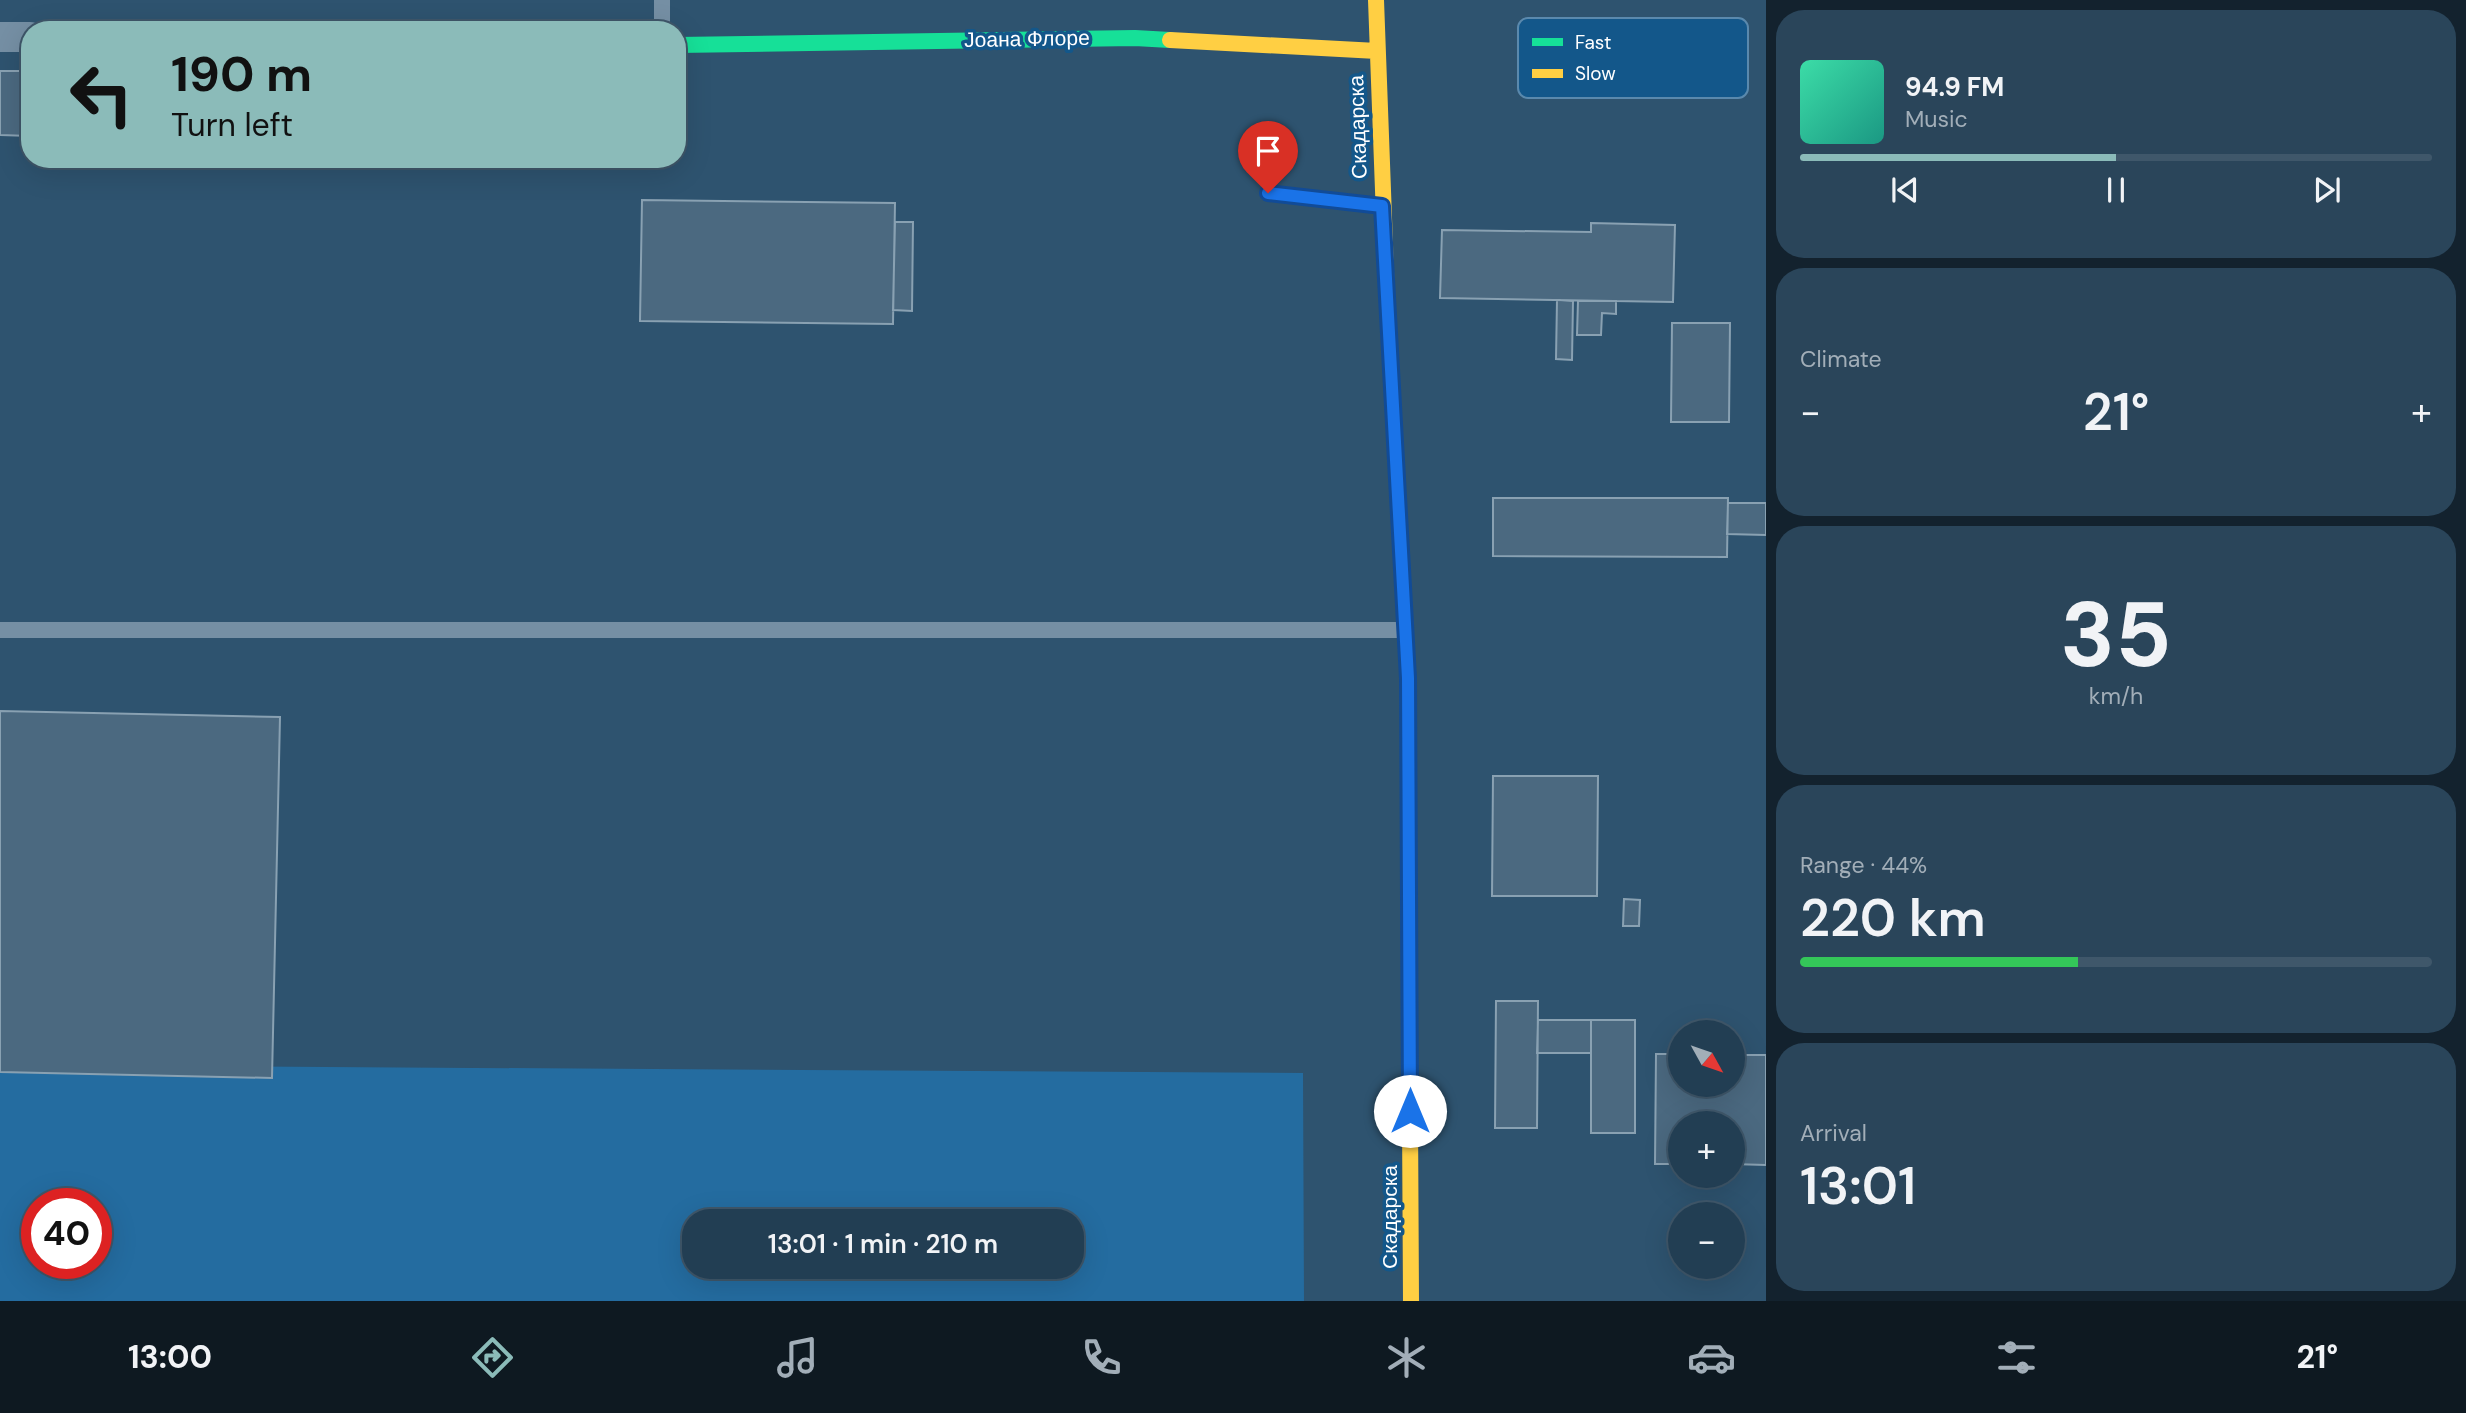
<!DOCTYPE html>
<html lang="en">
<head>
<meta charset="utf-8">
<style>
	body { margin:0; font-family:"DM Sans",sans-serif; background:#2a455a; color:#f1f3f6; height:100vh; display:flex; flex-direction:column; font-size:26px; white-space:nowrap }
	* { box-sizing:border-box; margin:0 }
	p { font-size:23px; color:#a2aeb8 }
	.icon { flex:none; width:38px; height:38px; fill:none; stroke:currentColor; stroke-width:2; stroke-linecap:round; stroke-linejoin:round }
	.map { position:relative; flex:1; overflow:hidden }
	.panel { display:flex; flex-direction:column; gap:10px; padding:10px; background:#13222e; width:700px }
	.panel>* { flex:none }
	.banner { position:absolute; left:21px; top:21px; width:665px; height:147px; border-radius:28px; box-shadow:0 7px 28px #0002,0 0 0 2px #3f576a; background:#8bbbb9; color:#111; overflow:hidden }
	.needle { width:46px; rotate:130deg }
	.fabs { position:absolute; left:1668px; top:1020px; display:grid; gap:14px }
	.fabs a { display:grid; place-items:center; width:77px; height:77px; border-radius:50%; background:#223e53; box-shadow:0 7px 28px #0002,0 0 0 2px #3f576a; font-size:35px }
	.speed { position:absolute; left:21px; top:1188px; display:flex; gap:14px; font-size:35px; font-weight:700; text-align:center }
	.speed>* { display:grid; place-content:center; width:91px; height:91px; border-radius:50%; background:#223e53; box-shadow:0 7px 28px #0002,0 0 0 2px #3f576a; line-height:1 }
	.speed .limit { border:10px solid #d22; background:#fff; color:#111 }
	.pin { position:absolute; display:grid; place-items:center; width:60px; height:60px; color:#fff; margin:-72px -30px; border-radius:50% 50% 50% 0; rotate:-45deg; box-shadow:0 0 7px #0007 }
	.pin .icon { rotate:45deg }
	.me { position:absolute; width:77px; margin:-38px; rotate:0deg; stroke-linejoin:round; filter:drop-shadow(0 0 5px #0008) }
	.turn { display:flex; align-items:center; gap:24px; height:147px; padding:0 35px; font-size:32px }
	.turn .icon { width:91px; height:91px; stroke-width:2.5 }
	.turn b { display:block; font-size:49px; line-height:60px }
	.big { font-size:52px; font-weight:600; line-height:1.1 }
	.panel .widget { flex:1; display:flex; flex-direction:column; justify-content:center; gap:10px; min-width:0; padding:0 24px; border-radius:28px; background:#2a455a }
	.panel .dial { align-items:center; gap:0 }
	.dial b { font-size:91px; line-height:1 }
	.song { display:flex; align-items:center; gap:21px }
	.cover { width:84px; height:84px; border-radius:10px; background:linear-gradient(135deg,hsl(160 70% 55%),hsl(170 70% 35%)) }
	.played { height:7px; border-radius:4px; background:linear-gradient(90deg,#8bbbb9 50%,#3f576a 50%) }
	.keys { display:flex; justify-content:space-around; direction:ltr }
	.heat { display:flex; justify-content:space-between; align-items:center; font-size:38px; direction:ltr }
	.charge { height:10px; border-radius:5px; background:linear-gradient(90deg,#34c759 44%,#3f576a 0) }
	.trip { position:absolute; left:682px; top:1209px; width:402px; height:70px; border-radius:28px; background:#223e53; box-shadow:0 7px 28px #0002,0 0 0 2px #3f576a; font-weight:600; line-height:70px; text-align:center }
	.dock { display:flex; height:112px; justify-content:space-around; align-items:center; background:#0e1921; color:#a2aeb8 }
	.dock .icon { width:49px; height:49px }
	.dock .on { color:#8bbbb9 }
	.dock b { font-size:32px; color:#f1f3f6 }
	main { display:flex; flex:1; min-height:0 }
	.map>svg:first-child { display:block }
</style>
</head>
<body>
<main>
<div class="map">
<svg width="1766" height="1301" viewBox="0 0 1766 1301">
	<rect width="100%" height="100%" fill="#2e536f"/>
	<path fill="#246ca0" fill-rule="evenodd" d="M 0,1065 L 1303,1073 L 1304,1301 L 0,1301 ZM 37,1204 L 96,1204 L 96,1264 L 37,1264 ZM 695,1222 L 1073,1222 L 1073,1267 L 695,1267 Z"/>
	<path fill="#4b6980" stroke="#89a1b2" stroke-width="2" d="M 0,71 L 30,71 L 30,136 L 0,135 Z
		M 55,159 L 84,159 L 84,167 L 55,167 Z
		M 642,200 L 895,203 L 893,324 L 640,321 Z
		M 895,222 L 913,222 L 912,311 L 893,310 Z
		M 1591,223 L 1675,225 L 1673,302 L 1440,298 L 1442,230 L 1591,232 Z
		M 1557,300 L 1573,301 L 1572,360 L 1556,359 Z
		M 1578,301 L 1616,301 L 1616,314 L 1602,313 L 1601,335 L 1577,335 Z
		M 1672,323 L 1730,323 L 1729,422 L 1671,422 Z
		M 1493,498 L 1728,498 L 1727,557 L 1493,556 Z
		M 1728,503 L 1766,503 L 1766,535 L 1727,534 Z
		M 0,711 L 280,717 L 272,1078 L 0,1072 Z
		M 1493,776 L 1598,776 L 1597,896 L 1492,896 Z
		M 1624,899 L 1640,900 L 1639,926 L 1623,926 Z
		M 1496,1001 L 1538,1001 L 1537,1128 L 1495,1128 Z
		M 1538,1020 L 1591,1020 L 1591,1053 L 1537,1053 Z
		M 1591,1020 L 1635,1020 L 1635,1133 L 1591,1133 Z
		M 1656,1054 L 1680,1054 L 1680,1085 L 1732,1085 L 1732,1055 L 1766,1055 L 1766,1165 L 1732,1164 L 1732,1124 L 1680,1124 L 1680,1164 L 1655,1164 Z"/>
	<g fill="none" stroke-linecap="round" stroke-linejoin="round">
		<path stroke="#758fa4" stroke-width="16" d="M 662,30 L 662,0
			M 1268,193 L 1382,206
			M 0,630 L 1406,630"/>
		<path stroke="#758fa4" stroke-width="30" d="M 0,37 L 30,37"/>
		<path stroke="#16e098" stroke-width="16" d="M 677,45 L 1135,38 L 1170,40
			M 1387,299 L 1408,678 L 1409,929"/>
		<path stroke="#ffcf43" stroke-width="16" d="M 1376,0 L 1387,299
			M 1170,40 L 1377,51
			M 1409,929 L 1411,1301"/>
	</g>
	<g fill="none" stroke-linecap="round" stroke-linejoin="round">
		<defs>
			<path id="route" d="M 1268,193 L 1382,206 L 1408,678 L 1410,1111"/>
		</defs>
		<use href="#route" stroke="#114b97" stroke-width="18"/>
		<use href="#route" stroke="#1a73e8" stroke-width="12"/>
	</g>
	<g text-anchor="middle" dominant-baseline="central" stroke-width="7" stroke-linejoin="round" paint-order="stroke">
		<g font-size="21" fill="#fff" stroke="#13578a">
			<text transform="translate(1027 39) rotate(-1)">Јоана Флоре</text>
			<text transform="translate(1358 127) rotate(-92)">Скадарска</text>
			<text transform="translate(1390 1217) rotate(-90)">Скадарска</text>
		</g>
	</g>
	<rect x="1518" y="18" width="230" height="80" rx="10" fill="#13578a" stroke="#5a89ad" stroke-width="2"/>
	<rect x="1532" y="38" width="31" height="8" fill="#16e098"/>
	<rect x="1532" y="69" width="31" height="9" fill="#ffcf43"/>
	<g font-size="19" fill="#fff">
		<text x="1575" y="49">Fast</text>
		<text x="1575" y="80">Slow</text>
	</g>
</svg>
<div class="fabs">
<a><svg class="needle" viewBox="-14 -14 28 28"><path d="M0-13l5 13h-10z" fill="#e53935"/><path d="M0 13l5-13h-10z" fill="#a2aeb8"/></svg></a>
<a>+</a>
<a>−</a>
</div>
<div class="speed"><div class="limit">40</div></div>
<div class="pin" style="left:1268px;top:193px;background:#d93025"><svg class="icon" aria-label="arrive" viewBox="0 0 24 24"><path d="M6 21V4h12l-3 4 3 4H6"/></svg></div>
<svg class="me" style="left:1410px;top:1111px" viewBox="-20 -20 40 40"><circle r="19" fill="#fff"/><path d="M0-13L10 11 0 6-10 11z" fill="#1a73e8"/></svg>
<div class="trip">13:01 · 1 min · 210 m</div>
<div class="banner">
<div class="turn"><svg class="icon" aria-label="left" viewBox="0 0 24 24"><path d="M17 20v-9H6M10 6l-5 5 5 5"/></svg><div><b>190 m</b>Turn left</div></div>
</div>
</div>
<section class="panel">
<div class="widget">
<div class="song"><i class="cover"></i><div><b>94.9 FM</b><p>Music</p></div></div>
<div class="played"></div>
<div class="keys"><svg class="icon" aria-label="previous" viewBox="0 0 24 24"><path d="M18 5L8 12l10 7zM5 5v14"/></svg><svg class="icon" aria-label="pause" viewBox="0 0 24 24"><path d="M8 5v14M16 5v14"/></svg><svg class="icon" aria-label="next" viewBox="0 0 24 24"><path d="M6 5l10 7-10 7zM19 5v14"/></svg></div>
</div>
<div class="widget"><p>Climate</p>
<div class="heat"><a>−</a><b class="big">21°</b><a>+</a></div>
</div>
<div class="widget dial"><b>35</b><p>km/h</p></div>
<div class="widget"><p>Range · 44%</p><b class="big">220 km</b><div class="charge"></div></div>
<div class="widget"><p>Arrival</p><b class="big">13:01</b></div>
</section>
</main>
<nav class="dock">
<b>13:00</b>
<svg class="icon on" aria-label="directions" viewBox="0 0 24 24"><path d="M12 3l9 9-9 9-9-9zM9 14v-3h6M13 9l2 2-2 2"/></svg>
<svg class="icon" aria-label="music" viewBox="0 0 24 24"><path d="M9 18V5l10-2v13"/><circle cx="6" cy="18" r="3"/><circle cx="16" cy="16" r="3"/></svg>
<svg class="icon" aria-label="phone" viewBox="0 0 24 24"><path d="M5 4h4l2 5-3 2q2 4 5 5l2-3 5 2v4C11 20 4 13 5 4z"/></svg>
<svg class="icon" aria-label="climate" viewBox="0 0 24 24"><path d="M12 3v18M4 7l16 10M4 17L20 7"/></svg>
<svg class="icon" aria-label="car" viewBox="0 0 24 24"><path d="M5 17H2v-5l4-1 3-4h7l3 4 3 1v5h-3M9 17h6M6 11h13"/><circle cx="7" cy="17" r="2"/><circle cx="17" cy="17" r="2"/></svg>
<svg class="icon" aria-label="filters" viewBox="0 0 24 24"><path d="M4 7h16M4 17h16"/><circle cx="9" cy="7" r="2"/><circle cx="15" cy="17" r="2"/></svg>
<b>21°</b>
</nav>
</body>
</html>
